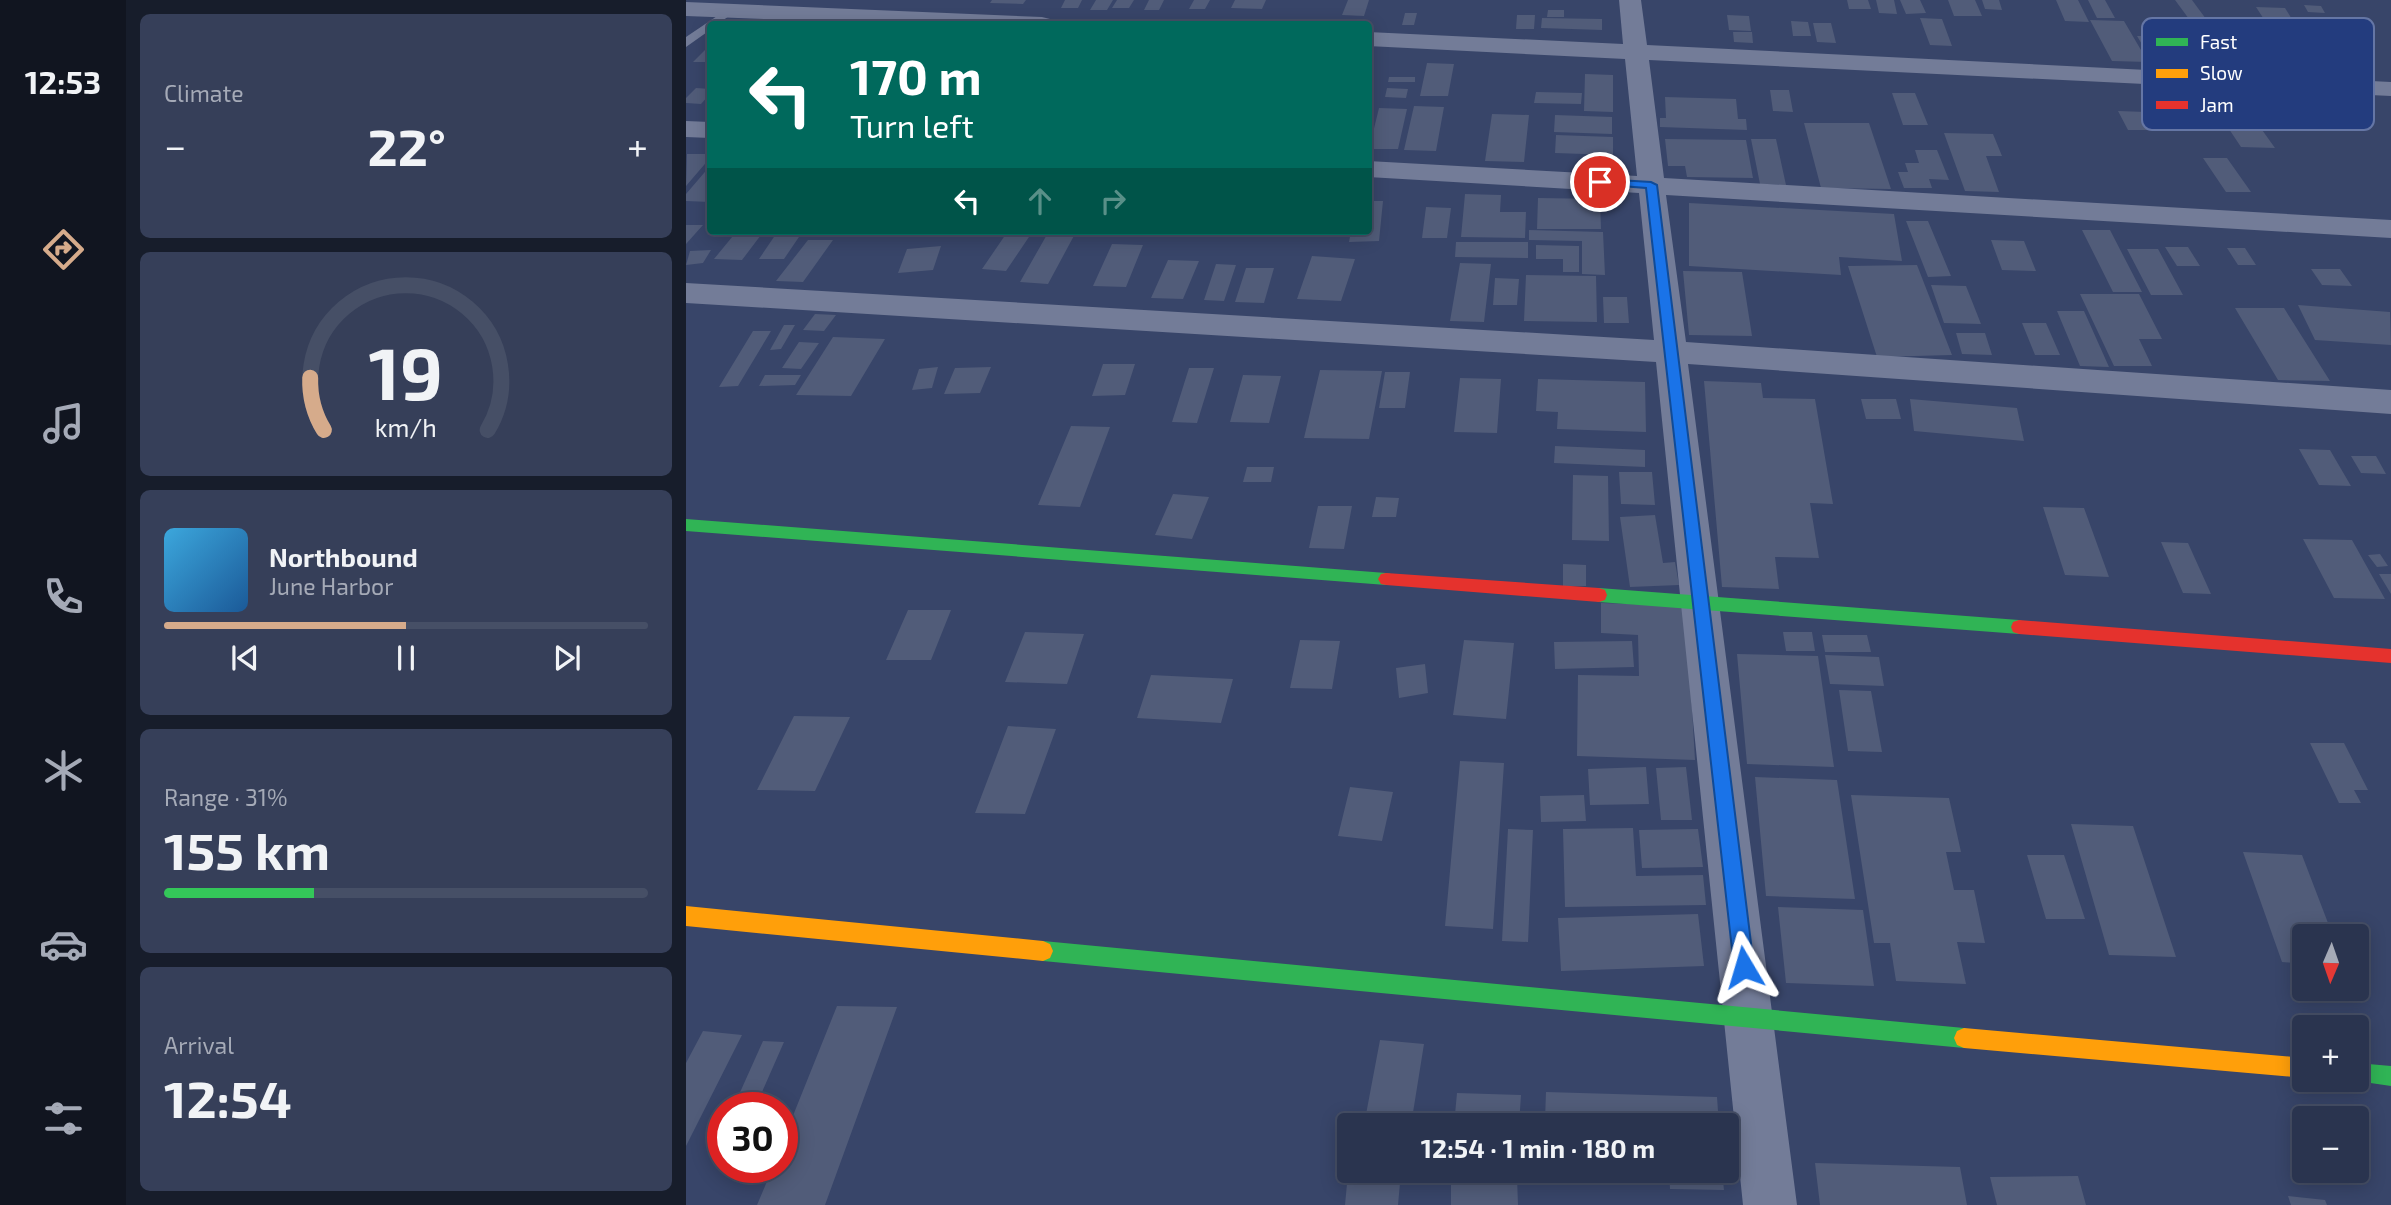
<!DOCTYPE html>
<html lang="en">
<head>
<meta charset="utf-8">
<style>
	body { margin:0; font-family:"Exo 2",sans-serif; background:#363f59; color:#f1f3f6; height:100vh; display:flex; flex-direction:column; font-size:26px; white-space:nowrap }
	* { box-sizing:border-box; margin:0 }
	p { font-size:23px; color:#a5aab7 }
	.icon { flex:none; width:38px; height:38px; fill:none; stroke:currentColor; stroke-width:2; stroke-linecap:round; stroke-linejoin:round }
	.map { position:relative; flex:1; overflow:hidden }
	.side { display:flex; flex-direction:column; gap:14px; padding:14px; background:#171d2b; width:560px }
	.side>* { flex:none }
	.hud { position:absolute; left:21px; top:21px; width:665px; height:214px; border-radius:7px; box-shadow:0 4px 18px #0003,0 0 0 2px #464f66; background:#00695c; color:#fff; overflow:hidden }
	.needle { width:46px; rotate:182deg }
	.controls { position:absolute; left:1606px; top:924px; display:grid; gap:14px }
	.controls a { display:grid; place-items:center; width:77px; height:77px; border-radius:7px; background:#2a344f; box-shadow:0 4px 18px #0003,0 0 0 2px #464f66; font-size:35px }
	.speed { position:absolute; left:21px; top:1092px; display:flex; gap:14px; font-size:35px; font-weight:700; text-align:center }
	.speed>* { display:grid; place-content:center; width:91px; height:91px; border-radius:50%; background:#2a344f; box-shadow:0 4px 18px #0003,0 0 0 2px #464f66; line-height:1 }
	.speed .limit { border:10px solid #d22; background:#fff; color:#111 }
	.pin { position:absolute; display:grid; place-items:center; width:60px; height:60px; color:#fff; margin:-30px; border:4px solid #fff; border-radius:50%; box-shadow:0 2px 7px #0007 }
	.me { position:absolute; width:77px; margin:-38px; rotate:353deg; stroke-linejoin:round; filter:drop-shadow(0 0 5px #0008) }
	.turn { display:flex; align-items:center; gap:24px; height:147px; padding:0 28px; font-size:32px }
	.turn .icon { width:91px; height:91px; stroke-width:2.5 }
	.turn b { display:block; font-size:49px; line-height:60px }
	.lanes { display:flex; align-items:center; height:66px; padding:0 28px; background:#0003; justify-content:center; gap:35px; direction:ltr }
	.lanes .off { opacity:.35 }
	.big { font-size:52px; font-weight:700; line-height:1.1 }
	.side .tile { flex:1; display:flex; flex-direction:column; justify-content:center; gap:10px; min-width:0; padding:0 24px; border-radius:10px; background:#363f59 }
	.side .dial { align-items:center; gap:0 }
	.dial svg { height:182px; overflow:visible; fill:none; stroke:#464f66; stroke-width:7; stroke-linecap:round; text-anchor:middle }
	.dial text { fill:#f1f3f6; stroke:none }
	.song { display:flex; align-items:center; gap:21px }
	.cover { width:84px; height:84px; border-radius:10px; background:linear-gradient(135deg,hsl(200 70% 55%),hsl(210 70% 35%)) }
	.played { height:7px; border-radius:4px; background:linear-gradient(90deg,#d6ab8b 50%,#464f66 50%) }
	.keys { display:flex; justify-content:space-around; direction:ltr }
	.heat { display:flex; justify-content:space-between; align-items:center; font-size:38px; direction:ltr }
	.charge { height:10px; border-radius:5px; background:linear-gradient(90deg,#34c759 31%,#464f66 0) }
	.trip { position:absolute; left:651px; top:1113px; width:402px; height:70px; border-radius:7px; background:#2a344f; box-shadow:0 4px 18px #0003,0 0 0 2px #464f66; font-weight:700; line-height:70px; text-align:center }
	main { display:flex; flex:1; min-height:0 }
	.tabs { display:flex; flex-direction:column; width:126px; justify-content:space-around; align-items:center; background:#111520; color:#a5aab7 }
	.tabs .icon { width:49px; height:49px }
	.tabs .current { color:#d6ab8b }
	.tabs b { font-size:32px; color:#f1f3f6 }
	.map>svg:first-child { display:block }
</style>
</head>
<body>
<main>
<nav class="tabs">
<b>12:53</b>
<svg class="icon current" aria-label="directions" viewBox="0 0 24 24"><path d="M12 3l9 9-9 9-9-9zM9 14v-3h6M13 9l2 2-2 2"/></svg>
<svg class="icon" aria-label="music" viewBox="0 0 24 24"><path d="M9 18V5l10-2v13"/><circle cx="6" cy="18" r="3"/><circle cx="16" cy="16" r="3"/></svg>
<svg class="icon" aria-label="phone" viewBox="0 0 24 24"><path d="M5 4h4l2 5-3 2q2 4 5 5l2-3 5 2v4C11 20 4 13 5 4z"/></svg>
<svg class="icon" aria-label="climate" viewBox="0 0 24 24"><path d="M12 3v18M4 7l16 10M4 17L20 7"/></svg>
<svg class="icon" aria-label="car" viewBox="0 0 24 24"><path d="M5 17H2v-5l4-1 3-4h7l3 4 3 1v5h-3M9 17h6M6 11h13"/><circle cx="7" cy="17" r="2"/><circle cx="17" cy="17" r="2"/></svg>
<svg class="icon" aria-label="filters" viewBox="0 0 24 24"><path d="M4 7h16M4 17h16"/><circle cx="9" cy="7" r="2"/><circle cx="15" cy="17" r="2"/></svg>
</nav>
<section class="side">
<div class="tile"><p>Climate</p>
<div class="heat"><a>−</a><b class="big">22°</b><a>+</a></div>
</div>
<div class="tile dial"><svg viewBox="0 0 100 80">
<path d="M14 69A42 42 0 1 1 86 69"/>
<path d="M14 69A42 42 0 0 1 8 46" stroke="#d6ab8b"/>
<text x="50" y="56" font-size="32" font-weight="700">19</text>
<text x="50" y="72" font-size="11">km/h</text>
</svg></div>
<div class="tile">
<div class="song"><i class="cover"></i><div><b>Northbound</b><p>June Harbor</p></div></div>
<div class="played"></div>
<div class="keys"><svg class="icon" aria-label="previous" viewBox="0 0 24 24"><path d="M18 5L8 12l10 7zM5 5v14"/></svg><svg class="icon" aria-label="pause" viewBox="0 0 24 24"><path d="M8 5v14M16 5v14"/></svg><svg class="icon" aria-label="next" viewBox="0 0 24 24"><path d="M6 5l10 7-10 7zM19 5v14"/></svg></div>
</div>
<div class="tile"><p>Range · 31%</p><b class="big">155 km</b><div class="charge"></div></div>
<div class="tile"><p>Arrival</p><b class="big">12:54</b></div>
</section>
<div class="map">
<svg width="1705" height="1205" viewBox="0 0 1705 1205">
	<rect width="100%" height="100%" fill="#384569"/>
	<path fill="#515c79" d="M 306,0 L 340,0 L 337,4 L 304,3 Z
		M 379,0 L 396,0 L 392,8 L 375,8 Z
		M 410,0 L 427,0 L 421,10 L 404,10 Z
		M 431,0 L 448,0 L 443,8 L 426,8 Z
		M 463,0 L 478,0 L 473,10 L 458,10 Z
		M 508,0 L 524,0 L 519,9 L 503,9 Z
		M 549,0 L 580,0 L 576,9 L 545,8 Z
		M 662,0 L 683,0 L 678,16 L 656,15 Z
		M 1161,0 L 1182,0 L 1185,9 L 1163,9 Z
		M 1190,0 L 1208,0 L 1211,14 L 1193,13 Z
		M 1214,0 L 1234,0 L 1240,13 L 1220,14 Z
		M 1262,0 L 1289,0 L 1296,16 L 1268,16 Z
		M 1296,0 L 1313,0 L 1316,10 L 1299,9 Z
		M 1370,0 L 1392,0 L 1403,22 L 1379,21 Z
		M 1402,0 L 1419,0 L 1429,18 L 1411,18 Z
		M 1489,0 L 1506,0 L 1520,19 L 1503,19 Z
		M 1618,5 L 1635,6 L 1639,13 L 1622,12 Z
		M 1570,7 L 1599,8 L 1612,29 L 1583,27 Z
		M 862,10 L 878,10 L 878,17 L 861,17 Z
		M 719,13 L 731,13 L 728,25 L 716,25 Z
		M 831,15 L 849,15 L 848,29 L 830,29 Z
		M 1041,15 L 1063,16 L 1065,31 L 1043,30 Z
		M 856,18 L 916,19 L 916,30 L 855,28 Z
		M 1234,18 L 1256,19 L 1266,46 L 1244,45 Z
		M 1404,20 L 1438,21 L 1462,62 L 1426,61 Z
		M 1105,21 L 1122,22 L 1125,36 L 1107,36 Z
		M 1127,23 L 1145,23 L 1150,43 L 1131,42 Z
		M 1047,32 L 1066,32 L 1067,43 L 1048,42 Z
		M 1451,36 L 1468,36 L 1481,56 L 1463,56 Z
		M 24,45 L 24,62 L 7,62 Z
		M 741,63 L 768,64 L 762,96 L 734,96 Z
		M 899,74 L 927,75 L 927,112 L 898,111 Z
		M 703,77 L 729,77 L 729,82 L 702,82 Z
		M 10,88 L 24,89 L 24,94 L 15,104 L 0,103 L 0,98 Z
		M 701,88 L 722,89 L 720,98 L 699,97 Z
		M 1084,90 L 1103,90 L 1107,112 L 1087,111 Z
		M 850,92 L 896,93 L 895,104 L 848,103 Z
		M 1206,93 L 1229,93 L 1242,125 L 1217,125 Z
		M 979,97 L 1050,99 L 1052,119 L 1060,119 L 1061,130 L 974,127 L 974,118 L 980,118 Z
		M 728,106 L 758,107 L 750,151 L 718,150 Z
		M 693,108 L 721,109 L 712,149 L 683,149 Z
		M 1432,111 L 1460,112 L 1471,130 L 1442,130 Z
		M 806,114 L 843,115 L 838,162 L 799,161 Z
		M 869,115 L 926,117 L 926,134 L 868,132 Z
		M 1537,120 L 1569,120 L 1589,148 L 1555,147 Z
		M 1118,123 L 1183,123 L 1205,189 L 1135,188 Z
		M 1258,133 L 1307,134 L 1316,156 L 1300,156 L 1313,192 L 1279,191 Z
		M 870,135 L 927,137 L 927,155 L 869,153 Z
		M 979,139 L 1060,140 L 1067,178 L 1001,177 L 999,166 L 982,166 Z
		M 1065,139 L 1090,139 L 1100,185 L 1074,184 Z
		M 1229,150 L 1251,150 L 1263,180 L 1243,179 L 1246,188 L 1218,188 L 1212,172 L 1222,172 L 1219,163 L 1233,163 Z
		M 1,154 L 24,154 L 24,158 L 0,186 Z
		M 1517,158 L 1541,158 L 1565,192 L 1540,192 Z
		M 24,166 L 24,202 L 0,201 L 0,194 Z
		M 779,194 L 815,195 L 814,212 L 840,212 L 839,238 L 775,237 Z
		M 852,198 L 914,199 L 915,229 L 851,229 Z
		M 682,201 L 697,201 L 693,241 L 663,242 L 665,231 L 682,231 Z
		M 1003,203 L 1208,214 L 1216,261 L 1153,257 L 1155,275 L 1003,266 Z
		M 740,207 L 765,208 L 761,238 L 736,238 Z
		M 1220,221 L 1242,221 L 1265,276 L 1242,277 Z
		M 0,225 L 17,225 L 0,244 Z
		M 843,230 L 917,232 L 919,275 L 896,274 L 896,241 L 843,240 Z
		M 1396,230 L 1424,230 L 1456,292 L 1427,292 Z
		M 51,231 L 78,231 L 56,260 L 28,259 Z
		M 92,231 L 117,231 L 98,259 L 73,259 Z
		M 322,231 L 347,231 L 320,271 L 296,269 Z
		M 363,231 L 390,232 L 362,284 L 334,282 Z
		M 122,240 L 147,240 L 117,282 L 90,281 Z
		M 1305,240 L 1338,241 L 1350,271 L 1316,270 Z
		M 770,242 L 842,242 L 842,258 L 769,257 Z
		M 426,244 L 457,245 L 440,287 L 407,286 Z
		M 850,245 L 893,246 L 893,272 L 877,272 L 877,259 L 850,259 Z
		M 255,246 L 247,270 L 212,273 L 221,249 Z
		M 1479,247 L 1502,247 L 1514,266 L 1491,266 Z
		M 1541,248 L 1559,248 L 1570,265 L 1552,265 Z
		M 1441,249 L 1472,249 L 1497,295 L 1465,295 Z
		M 25,250 L 17,263 L 0,265 L 4,251 Z
		M 626,256 L 669,259 L 655,301 L 611,299 Z
		M 482,260 L 513,261 L 497,299 L 465,298 Z
		M 774,263 L 805,264 L 798,322 L 764,321 Z
		M 530,264 L 550,265 L 538,301 L 518,300 Z
		M 1231,265 L 1266,355 L 1191,357 L 1162,266 Z
		M 560,268 L 588,268 L 578,303 L 549,302 Z
		M 1625,269 L 1654,269 L 1666,286 L 1636,285 Z
		M 997,271 L 1056,272 L 1066,336 L 1003,335 Z
		M 840,275 L 910,276 L 911,322 L 838,321 Z
		M 809,278 L 833,279 L 831,305 L 807,305 Z
		M 1245,285 L 1280,286 L 1295,324 L 1258,323 Z
		M 1394,294 L 1453,294 L 1476,339 L 1453,339 L 1466,366 L 1428,366 Z
		M 917,297 L 941,297 L 943,323 L 918,323 Z
		M 1612,305 L 1704,312 L 1705,345 L 1629,340 Z
		M 1549,308 L 1598,308 L 1644,381 L 1592,380 Z
		M 1371,311 L 1398,311 L 1423,367 L 1394,366 Z
		M 129,314 L 150,315 L 138,331 L 117,330 Z
		M 1336,323 L 1360,323 L 1374,355 L 1349,355 Z
		M 98,325 L 109,325 L 95,349 L 84,350 Z
		M 67,331 L 85,331 L 52,386 L 33,387 Z
		M 1270,333 L 1299,333 L 1306,355 L 1276,354 Z
		M 147,337 L 199,339 L 165,396 L 110,395 Z
		M 113,342 L 133,343 L 115,369 L 96,368 Z
		M 417,364 L 449,364 L 439,395 L 406,396 Z
		M 252,367 L 246,388 L 226,390 L 233,369 Z
		M 305,367 L 294,393 L 258,394 L 269,368 Z
		M 503,368 L 528,368 L 511,423 L 486,422 Z
		M 634,370 L 696,371 L 683,439 L 618,438 Z
		M 699,372 L 724,372 L 719,408 L 693,408 Z
		M 79,375 L 115,375 L 109,385 L 73,386 Z
		M 557,375 L 595,376 L 583,423 L 544,422 Z
		M 774,378 L 815,379 L 811,433 L 768,432 Z
		M 852,379 L 959,382 L 960,432 L 871,429 L 872,412 L 850,411 Z
		M 1018,381 L 1075,383 L 1077,398 L 1129,399 L 1147,504 L 1124,503 L 1133,558 L 1089,557 L 1093,589 L 1036,587 Z
		M 1175,399 L 1210,399 L 1215,419 L 1180,419 Z
		M 1224,399 L 1331,408 L 1338,441 L 1228,431 Z
		M 385,426 L 424,427 L 394,507 L 352,505 Z
		M 869,446 L 959,450 L 959,467 L 868,463 Z
		M 1613,449 L 1644,450 L 1665,486 L 1633,485 Z
		M 1665,456 L 1690,456 L 1700,474 L 1675,473 Z
		M 561,467 L 588,467 L 585,482 L 557,482 Z
		M 933,472 L 966,472 L 969,505 L 935,504 Z
		M 887,475 L 922,476 L 923,541 L 886,540 Z
		M 487,494 L 523,497 L 506,539 L 469,535 Z
		M 690,497 L 713,498 L 710,517 L 686,517 Z
		M 632,506 L 666,506 L 658,549 L 623,548 Z
		M 1357,507 L 1398,508 L 1423,577 L 1379,575 Z
		M 969,515 L 977,563 L 989,562 L 993,585 L 944,587 L 934,517 Z
		M 1617,539 L 1666,540 L 1699,599 L 1648,598 Z
		M 1475,542 L 1502,543 L 1525,594 L 1497,593 Z
		M 1694,554 L 1702,566 L 1691,567 L 1682,555 Z
		M 877,564 L 900,565 L 900,586 L 877,586 Z
		M 1693,574 L 1705,574 L 1705,594 Z
		M 915,603 L 1000,606 L 1009,760 L 891,756 L 892,675 L 953,676 L 952,635 L 915,633 Z
		M 222,610 L 265,610 L 245,660 L 200,660 Z
		M 339,632 L 398,634 L 381,684 L 319,682 Z
		M 1097,632 L 1126,632 L 1129,651 L 1100,651 Z
		M 1136,635 L 1181,635 L 1185,652 L 1139,652 Z
		M 614,640 L 654,641 L 646,689 L 604,688 Z
		M 778,640 L 828,643 L 820,719 L 767,715 Z
		M 946,641 L 948,667 L 869,669 L 868,642 Z
		M 1051,654 L 1132,656 L 1148,767 L 1061,764 Z
		M 1139,655 L 1193,657 L 1198,686 L 1144,684 Z
		M 739,664 L 742,693 L 713,698 L 710,668 Z
		M 465,675 L 547,679 L 535,723 L 451,718 Z
		M 1153,690 L 1185,691 L 1196,752 L 1162,751 Z
		M 108,716 L 164,717 L 129,791 L 71,790 Z
		M 322,726 L 370,729 L 339,814 L 289,813 Z
		M 1624,743 L 1658,743 L 1682,790 L 1668,790 L 1675,803 L 1653,803 Z
		M 774,761 L 818,763 L 807,929 L 759,926 Z
		M 960,767 L 963,804 L 904,805 L 902,769 Z
		M 1000,767 L 1006,820 L 975,820 L 970,768 Z
		M 1069,777 L 1151,780 L 1169,899 L 1080,896 Z
		M 664,787 L 707,792 L 696,841 L 652,836 Z
		M 898,795 L 900,821 L 855,822 L 854,796 Z
		M 1165,795 L 1263,798 L 1275,852 L 1260,852 L 1268,890 L 1288,890 L 1299,943 L 1271,942 L 1280,984 L 1210,981 L 1204,943 L 1188,943 Z
		M 1385,824 L 1447,826 L 1490,957 L 1423,955 Z
		M 947,828 L 950,876 L 1017,875 L 1020,905 L 879,907 L 877,829 Z
		M 822,829 L 847,830 L 842,942 L 816,941 Z
		M 1012,829 L 1017,867 L 956,868 L 953,830 Z
		M 1557,852 L 1616,855 L 1647,936 L 1619,936 L 1619,964 L 1596,962 Z
		M 1341,855 L 1378,855 L 1399,919 L 1360,919 Z
		M 1092,907 L 1177,910 L 1188,986 L 1100,983 Z
		M 1012,914 L 1018,966 L 875,971 L 872,918 Z
		M 151,1006 L 211,1007 L 139,1205 L 71,1205 L 87,1167 L 96,1167 L 96,1143 Z
		M 17,1031 L 56,1035 L 0,1146 L 0,1063 Z
		M 694,1040 L 738,1044 L 725,1125 L 678,1125 Z
		M 77,1041 L 98,1042 L 69,1108 L 47,1108 Z
		M 860,1092 L 1031,1097 L 1033,1125 L 859,1120 Z
		M 771,1093 L 835,1095 L 833,1125 L 768,1125 Z
		M 1129,1163 L 1274,1167 L 1281,1205 L 1134,1205 Z
		M 900,1171 L 969,1171 L 969,1182 L 900,1179 Z
		M 983,1171 L 1036,1171 L 1038,1190 L 984,1189 Z
		M 715,1172 L 712,1205 L 659,1205 L 662,1173 Z
		M 1392,1176 L 1400,1205 L 1311,1205 L 1304,1177 Z
		M 831,1177 L 832,1205 L 765,1205 L 765,1181 Z
		M 1602,1196 L 1639,1200 L 1641,1205 L 1605,1205 Z"/>
	<g fill="none" stroke-linecap="round" stroke-linejoin="round">
		<path fill="#737c98" fill-rule="evenodd" d="M 43,8 L 47,9 L 47,13 L 32,24 L 24,24 L 24,30 L 0,47 L 0,37 Z"/>
		<path fill="#737c98" fill-rule="evenodd" d="M 933,0 L 955,0 L 961,45 L 1705,82 L 1705,96 L 963,60 L 978,178 L 1705,220 L 1705,238 L 980,195 L 1000,342 L 1705,390 L 1705,414 L 1002,364 L 1111,1205 L 1057,1205 L 970,362 L 0,303 L 0,283 L 968,340 L 953,193 L 682,177 L 682,161 L 951,176 L 939,59 L 682,46 L 682,32 L 937,44 Z
			M 0,2 L 356,17 L 364,19 L 368,24 L 205,24 L 0,16 Z
			M 0,121 L 24,122 L 24,138 L 0,137 Z"/>
		<path fill="#30b455" fill-rule="evenodd" d="M 0,519 L 700,573 L 705,574 L 708,579 L 705,584 L 700,585 L 0,531 Z
			M 913,588 L 1333,620 L 1339,622 L 1341,627 L 1339,632 L 1333,634 L 913,602 L 907,600 L 905,595 L 907,590 Z
			M 357,941 L 1278,1028 L 1285,1031 L 1288,1038 L 1285,1045 L 1278,1048 L 357,961 L 350,958 L 347,951 L 350,944 Z
			M 1671,1063 L 1705,1066 L 1705,1086 L 1664,1080 L 1671,1080 Z"/>
		<path fill="#ff9f0a" fill-rule="evenodd" d="M 0,906 L 357,941 L 364,944 L 367,951 L 364,958 L 357,961 L 0,926 Z
			M 1278,1028 L 1619,1058 L 1619,1078 L 1278,1048 L 1271,1045 L 1268,1038 L 1271,1031 Z"/>
		<path fill="#e5322d" fill-rule="evenodd" d="M 700,573 L 913,588 L 919,590 L 921,595 L 919,600 L 913,602 L 700,585 L 695,584 L 692,579 L 695,574 Z
			M 1333,620 L 1705,649 L 1705,663 L 1333,634 L 1327,632 L 1325,627 L 1327,622 Z"/>
	</g>
	<path fill="#1a73e8" stroke="#114b97" stroke-width="2" d="M 914,179 L 965,182 L 971,185 L 1068,967 L 1065,974 L 1058,977 L 1051,974 L 1048,967 L 960,188 L 910,184 L 910,180 Z"/>
	<rect x="1456" y="18" width="232" height="112" rx="10" fill="#233c7e" stroke="#6576a5" stroke-width="2"/>
	<rect x="1470" y="38" width="32" height="8" fill="#30b455"/>
	<rect x="1470" y="69" width="32" height="9" fill="#ff9f0a"/>
	<rect x="1470" y="101" width="32" height="8" fill="#e5322d"/>
	<g font-size="19" fill="#fff">
		<text x="1514" y="49">Fast</text>
		<text x="1514" y="80">Slow</text>
		<text x="1514" y="112">Jam</text>
	</g>
</svg>
<div class="controls">
<a><svg class="needle" viewBox="-14 -14 28 28"><path d="M0-13l5 13h-10z" fill="#e53935"/><path d="M0 13l5-13h-10z" fill="#a5aab7"/></svg></a>
<a>+</a>
<a>−</a>
</div>
<div class="speed"><div class="limit">30</div></div>
<div class="pin" style="left:914px;top:182px;background:#d93025"><svg class="icon" aria-label="arrive" viewBox="0 0 24 24"><path d="M6 21V4h12l-3 4 3 4H6"/></svg></div>
<svg class="me" style="left:1058px;top:967px" viewBox="-20 -20 40 40"><path d="M0-17L14 15 0 8-14 15z" fill="#1a73e8" stroke="#fff" stroke-width="4"/></svg>
<div class="trip">12:54 · 1 min · 180 m</div>
<div class="hud">
<div class="turn"><svg class="icon" aria-label="left" viewBox="0 0 24 24"><path d="M17 20v-9H6M10 6l-5 5 5 5"/></svg><div><b>170 m</b>Turn left</div></div>
<div class="lanes"><svg class="icon" aria-label="left" viewBox="0 0 24 24"><path d="M17 20v-9H6M10 6l-5 5 5 5"/></svg><svg class="icon off" aria-label="ahead" viewBox="0 0 24 24"><path d="M12 20V5M6 11l6-6 6 6"/></svg><svg class="icon off" aria-label="right" viewBox="0 0 24 24"><path d="M7 20v-9h11M14 6l5 5-5 5"/></svg></div>
</div>
</div>
</main>
</body>
</html>
